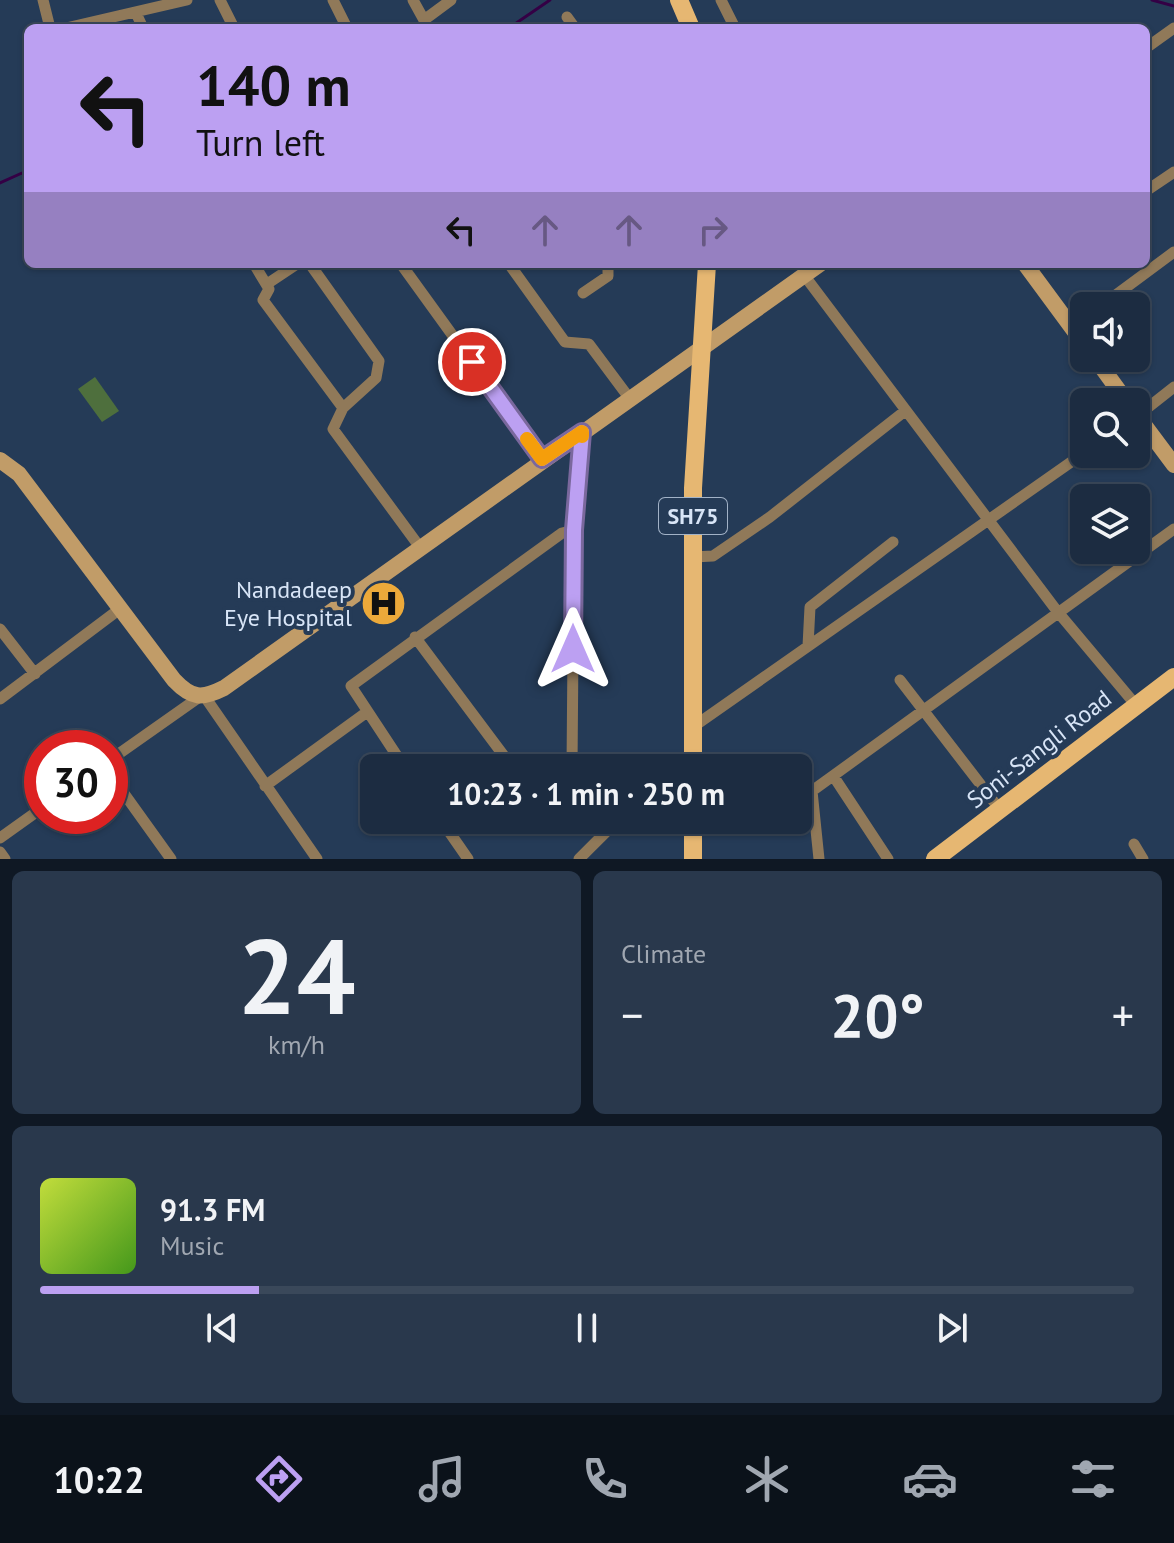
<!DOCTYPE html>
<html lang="en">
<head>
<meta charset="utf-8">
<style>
	body { margin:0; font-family:"PT Sans",sans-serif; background:#29384c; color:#f1f3f6; height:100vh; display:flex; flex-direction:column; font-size:30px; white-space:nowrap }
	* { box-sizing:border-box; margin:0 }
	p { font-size:26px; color:#a0a7b1 }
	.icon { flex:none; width:44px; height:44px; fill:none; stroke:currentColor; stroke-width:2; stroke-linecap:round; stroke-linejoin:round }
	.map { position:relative; height:859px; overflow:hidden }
	.drawer { display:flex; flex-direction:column; gap:12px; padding:12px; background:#0f1824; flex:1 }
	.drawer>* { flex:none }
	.guide { position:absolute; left:24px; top:24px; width:1126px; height:244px; border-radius:12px; box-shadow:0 2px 6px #0004,0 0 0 2px #3a485a; background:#bca0f2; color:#111; overflow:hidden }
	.fabs { position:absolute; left:1070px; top:292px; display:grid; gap:16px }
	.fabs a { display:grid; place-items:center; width:80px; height:80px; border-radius:12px; background:#1c2c41; box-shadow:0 2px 6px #0004,0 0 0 2px #3a485a; font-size:40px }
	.speed { position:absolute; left:24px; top:730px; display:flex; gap:16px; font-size:40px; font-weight:700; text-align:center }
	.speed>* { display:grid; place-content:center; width:104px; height:104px; border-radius:50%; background:#1c2c41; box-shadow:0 2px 6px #0004,0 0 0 2px #3a485a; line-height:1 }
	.speed .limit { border:12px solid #d22; background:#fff; color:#111 }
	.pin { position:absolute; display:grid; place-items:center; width:68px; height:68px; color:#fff; margin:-34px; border:4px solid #fff; border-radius:50%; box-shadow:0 2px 8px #0007 }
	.me { position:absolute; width:88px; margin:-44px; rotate:0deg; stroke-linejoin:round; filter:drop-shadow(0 0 6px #0008) }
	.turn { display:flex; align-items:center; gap:28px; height:168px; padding:0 40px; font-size:36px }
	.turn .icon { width:104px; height:104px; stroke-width:2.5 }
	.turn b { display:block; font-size:56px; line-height:68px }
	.lanes { display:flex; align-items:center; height:76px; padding:0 40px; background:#0003; justify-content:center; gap:40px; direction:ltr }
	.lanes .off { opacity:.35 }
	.big { font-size:60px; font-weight:600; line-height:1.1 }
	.drawer .widget { flex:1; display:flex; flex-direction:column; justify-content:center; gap:12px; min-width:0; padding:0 28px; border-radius:12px; background:#29384c }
	.drawer .dial { align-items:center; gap:0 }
	.dial b { font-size:104px; line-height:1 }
	.song { display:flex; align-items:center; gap:24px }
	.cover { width:96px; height:96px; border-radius:12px; background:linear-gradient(135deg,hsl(70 70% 55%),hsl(100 70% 35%)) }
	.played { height:8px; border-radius:4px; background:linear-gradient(90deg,#bca0f2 20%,#3a485a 20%) }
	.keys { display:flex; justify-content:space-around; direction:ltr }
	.heat { display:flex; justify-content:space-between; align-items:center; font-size:44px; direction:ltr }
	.drawer .tiles { flex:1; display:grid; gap:12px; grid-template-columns:1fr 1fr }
	.widget:last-child { grid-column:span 2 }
	.trip { position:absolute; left:360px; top:754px; width:452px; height:80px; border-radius:12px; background:#1c2c41; box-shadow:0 2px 6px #0004,0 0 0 2px #3a485a; font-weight:600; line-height:80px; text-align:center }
	.tab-bar { display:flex; height:128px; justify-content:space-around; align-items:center; background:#0b121a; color:#a0a7b1 }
	.tab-bar .icon { width:56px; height:56px }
	.tab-bar .on { color:#bca0f2 }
	.tab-bar b { font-size:36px; color:#f1f3f6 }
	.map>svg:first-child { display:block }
</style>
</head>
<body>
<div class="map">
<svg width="1174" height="859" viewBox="0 0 1174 859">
	<rect width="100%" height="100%" fill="#253b57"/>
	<path fill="#4e6f3d" d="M 95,377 L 119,411 L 102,422 L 78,389 Z"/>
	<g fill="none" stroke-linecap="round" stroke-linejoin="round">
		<path stroke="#340045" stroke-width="3" d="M 1152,0 L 1174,6
			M 509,28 L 550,0
			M 0,183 L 22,173 L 28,178
			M 121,264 L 131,264"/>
		<path stroke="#907959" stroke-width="11" d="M 43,0 L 50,28
			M 220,0 L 234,28
			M 333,0 L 347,28
			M 413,0 L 424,20 L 451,0
			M 721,0 L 735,28
			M 136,13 L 143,28
			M 567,17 L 575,28
			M 66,28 L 187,0
			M 1146,48 L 1174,28
			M 1146,191 L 1174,172
			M 254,264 L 269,289 L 263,300 L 343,408 L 333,429 L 419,546
			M 310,264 L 379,361 L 376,378 L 343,408
			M 401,264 L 542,459
			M 509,264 L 565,342 L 589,344 L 630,399
			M 804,275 L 1057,611 L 1135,704
			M 267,284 L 297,264
			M 583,293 L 608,276 L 608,264
			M 1101,306 L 1174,252
			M 1072,327 L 1084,318
			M 1136,417 L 1174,387
			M 693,557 L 713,556 L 770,517 L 905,411
			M 0,629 L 35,674
			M 415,637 L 513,768
			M 808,646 L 810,607 L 893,542
			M 900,680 L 1001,811
			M 205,697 L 317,859
			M 0,699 L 121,608
			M 693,727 L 1084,453
			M 110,760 L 198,698
			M 405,768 L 351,686 L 562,533 L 574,530
			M 572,768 L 574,530 L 582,432
			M 110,774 L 171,859
			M 834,777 L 888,859
			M 265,786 L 367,712
			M 441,820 L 468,859
			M 606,820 L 612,826 L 620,820
			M 0,838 L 42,808
			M 1134,844 L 1143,859
			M 0,852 L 5,859
			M 579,859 L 612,826
			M 819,859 L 812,791 L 1174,529"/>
		<path stroke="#c19c68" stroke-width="16" d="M 1025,264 L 1084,344
			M 1095,358 L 1127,402
			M 1136,414 L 1174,465
			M 0,460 L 19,474 L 174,680 C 192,699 202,699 224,688 L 820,264"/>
		<path stroke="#e6b772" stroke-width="18" d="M 679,0 L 691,28
			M 693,768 L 693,488 L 707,264
			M 693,820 L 693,859
			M 935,859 L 1174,677"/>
	</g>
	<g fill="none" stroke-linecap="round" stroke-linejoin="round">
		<defs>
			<path id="route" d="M 472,362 L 542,459 L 582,432 L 574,530 L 573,649"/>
		</defs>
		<use href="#route" stroke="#7a689d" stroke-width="20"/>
		<use href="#route" stroke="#bca0f2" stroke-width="14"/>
		<path stroke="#f59e0b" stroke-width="14" d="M 527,439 L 542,459 L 582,432 L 582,436"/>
	</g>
	<defs>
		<symbol id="hospital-disc" viewBox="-11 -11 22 22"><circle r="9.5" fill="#eca93a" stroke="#253b57"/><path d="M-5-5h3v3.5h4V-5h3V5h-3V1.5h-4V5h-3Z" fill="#111"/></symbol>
	</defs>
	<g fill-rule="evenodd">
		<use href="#hospital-disc" x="358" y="578" width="51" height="51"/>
	</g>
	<g text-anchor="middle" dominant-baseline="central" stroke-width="8" stroke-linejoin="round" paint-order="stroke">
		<rect fill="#253b57" stroke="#a2b2c7" stroke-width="2" x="659" y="498" width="68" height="36" rx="6"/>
		<g font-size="22" font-weight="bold" fill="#d8e5f7">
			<text x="693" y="516">SH75</text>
		</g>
		<g font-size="24" fill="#d8e5f7" stroke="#253b57" text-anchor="end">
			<text x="352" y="589">Nandadeep<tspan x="352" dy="28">Eye Hospital</tspan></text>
		</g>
		<g font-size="24" fill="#d8e5f7" stroke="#253b57">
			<text transform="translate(1039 749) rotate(-38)">Soni-Sangli Road</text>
		</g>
	</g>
</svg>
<div class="fabs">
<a><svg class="icon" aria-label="sound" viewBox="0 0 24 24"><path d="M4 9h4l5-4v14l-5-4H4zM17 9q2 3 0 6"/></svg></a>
<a><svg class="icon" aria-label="search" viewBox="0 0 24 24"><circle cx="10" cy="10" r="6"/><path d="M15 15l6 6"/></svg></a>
<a><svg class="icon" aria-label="layers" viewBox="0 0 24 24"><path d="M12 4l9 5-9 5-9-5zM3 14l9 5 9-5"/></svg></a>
</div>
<div class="speed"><div class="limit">30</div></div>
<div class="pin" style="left:472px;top:362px;background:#d93025"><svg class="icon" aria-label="arrive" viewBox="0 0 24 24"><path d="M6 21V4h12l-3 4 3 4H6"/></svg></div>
<svg class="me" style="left:573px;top:649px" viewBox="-20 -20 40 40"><path d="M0-17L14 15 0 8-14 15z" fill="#bca0f2" stroke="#fff" stroke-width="4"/></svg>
<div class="trip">10:23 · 1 min · 250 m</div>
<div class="guide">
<div class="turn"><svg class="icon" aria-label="left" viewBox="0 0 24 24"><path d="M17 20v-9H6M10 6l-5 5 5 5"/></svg><div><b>140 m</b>Turn left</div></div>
<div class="lanes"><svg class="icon" aria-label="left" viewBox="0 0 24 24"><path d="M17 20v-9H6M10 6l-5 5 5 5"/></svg><svg class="icon off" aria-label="ahead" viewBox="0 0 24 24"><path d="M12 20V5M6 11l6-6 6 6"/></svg><svg class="icon off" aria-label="ahead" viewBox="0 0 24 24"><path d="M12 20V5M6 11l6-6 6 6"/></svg><svg class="icon off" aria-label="right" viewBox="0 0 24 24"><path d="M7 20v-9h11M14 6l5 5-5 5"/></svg></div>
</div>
</div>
<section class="drawer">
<div class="tiles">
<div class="widget dial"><b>24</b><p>km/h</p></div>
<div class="widget"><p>Climate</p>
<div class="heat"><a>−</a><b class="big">20°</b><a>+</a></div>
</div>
<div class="widget">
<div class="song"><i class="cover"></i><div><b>91.3 FM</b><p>Music</p></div></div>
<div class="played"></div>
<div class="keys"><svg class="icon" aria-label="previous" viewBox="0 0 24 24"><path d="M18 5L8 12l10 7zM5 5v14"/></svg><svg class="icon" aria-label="pause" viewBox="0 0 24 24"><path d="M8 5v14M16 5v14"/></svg><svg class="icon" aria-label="next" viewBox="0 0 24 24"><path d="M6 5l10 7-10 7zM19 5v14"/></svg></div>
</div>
</div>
</section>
<nav class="tab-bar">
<b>10:22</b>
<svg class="icon on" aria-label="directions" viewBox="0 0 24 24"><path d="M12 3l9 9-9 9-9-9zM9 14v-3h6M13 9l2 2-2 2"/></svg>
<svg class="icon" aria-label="music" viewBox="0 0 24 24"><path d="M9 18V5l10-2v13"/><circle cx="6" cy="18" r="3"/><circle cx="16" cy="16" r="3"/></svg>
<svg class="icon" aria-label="phone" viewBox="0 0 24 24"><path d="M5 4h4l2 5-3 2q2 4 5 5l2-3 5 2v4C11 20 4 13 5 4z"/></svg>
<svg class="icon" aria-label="climate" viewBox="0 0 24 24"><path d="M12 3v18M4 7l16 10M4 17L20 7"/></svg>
<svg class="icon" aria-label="car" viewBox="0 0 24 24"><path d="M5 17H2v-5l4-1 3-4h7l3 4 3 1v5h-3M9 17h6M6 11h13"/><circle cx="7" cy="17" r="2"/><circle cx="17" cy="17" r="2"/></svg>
<svg class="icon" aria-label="filters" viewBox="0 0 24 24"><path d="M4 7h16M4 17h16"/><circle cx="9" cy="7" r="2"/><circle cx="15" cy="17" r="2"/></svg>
</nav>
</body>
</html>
